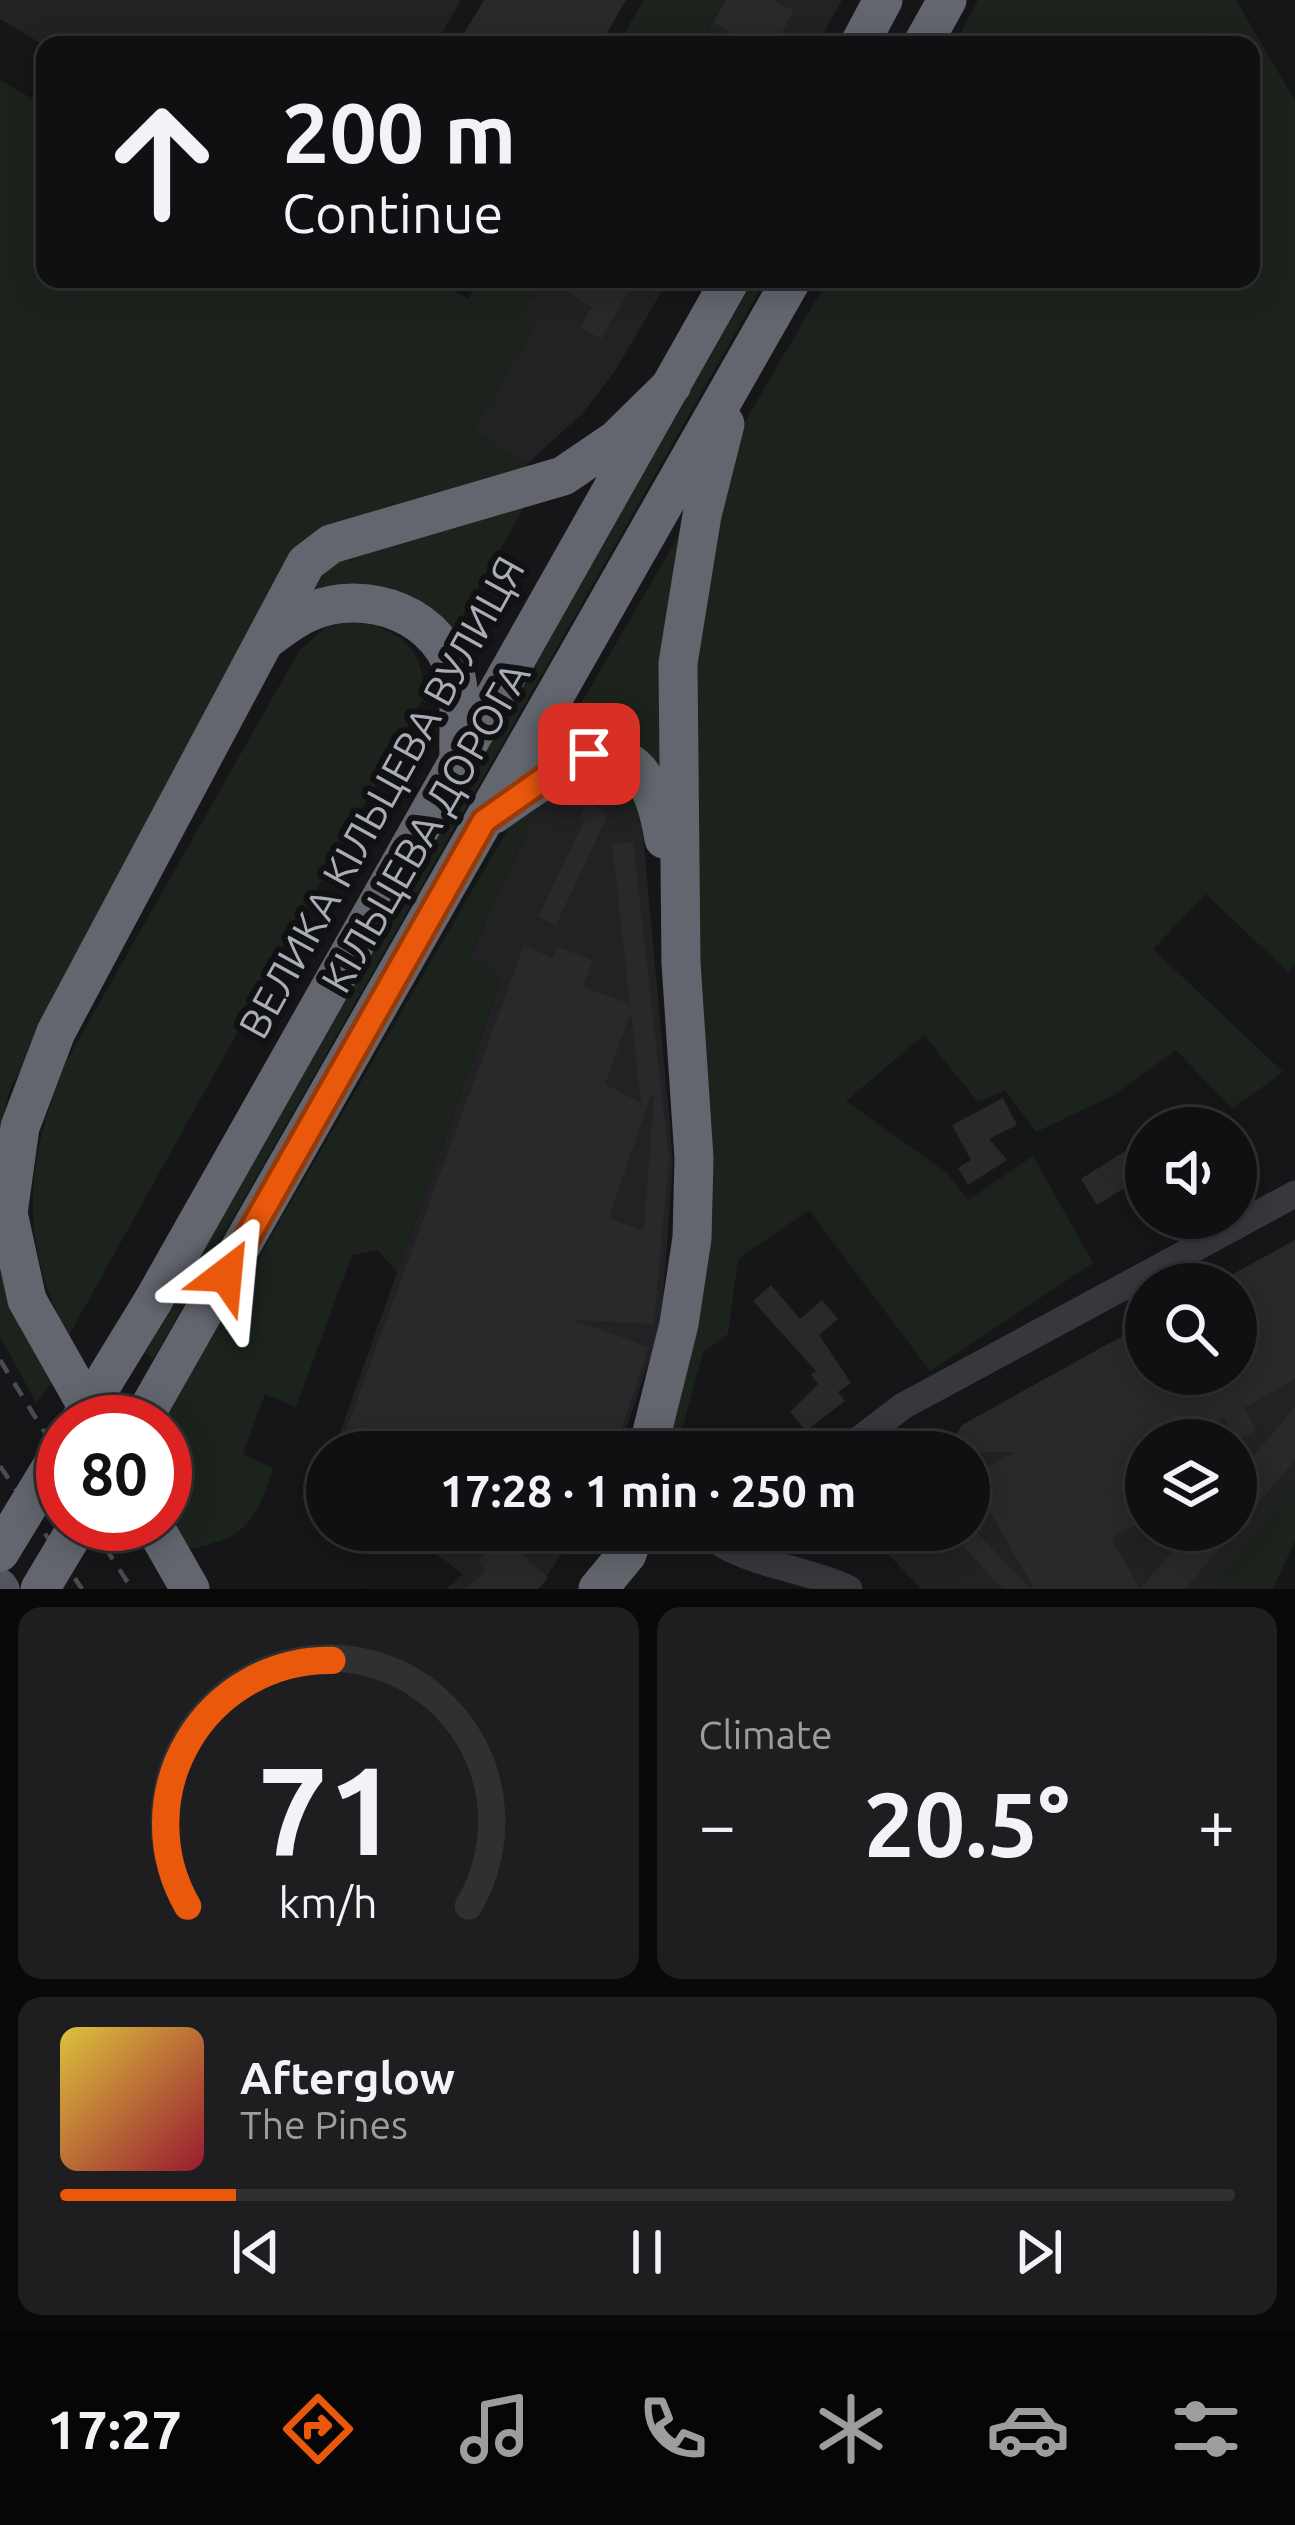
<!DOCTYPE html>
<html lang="en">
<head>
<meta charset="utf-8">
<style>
	body { margin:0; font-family:Ubuntu,sans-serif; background:#1e1e20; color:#f1f3f6; height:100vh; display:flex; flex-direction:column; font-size:45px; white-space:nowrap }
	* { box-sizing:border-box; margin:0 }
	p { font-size:39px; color:#9c9d9f }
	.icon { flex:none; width:66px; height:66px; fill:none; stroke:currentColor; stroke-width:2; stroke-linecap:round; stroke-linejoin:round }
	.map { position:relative; height:1589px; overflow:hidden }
	.side { display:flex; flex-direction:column; gap:18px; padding:18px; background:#09090a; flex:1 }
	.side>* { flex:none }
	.hud { position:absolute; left:36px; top:36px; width:1224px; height:252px; border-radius:24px; box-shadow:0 6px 30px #0003,0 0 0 3px #303032; background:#101012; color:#f1f3f6; overflow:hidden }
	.tools { position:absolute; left:1125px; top:1107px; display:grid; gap:24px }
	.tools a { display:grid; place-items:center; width:132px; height:132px; border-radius:50%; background:#101012; box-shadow:0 6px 30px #0003,0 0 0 3px #303032; font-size:60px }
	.speed { position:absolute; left:36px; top:1395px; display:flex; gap:24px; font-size:60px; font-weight:700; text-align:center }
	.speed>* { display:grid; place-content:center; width:156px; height:156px; border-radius:50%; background:#101012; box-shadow:0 6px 30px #0003,0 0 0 3px #303032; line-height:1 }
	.speed .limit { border:18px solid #d22; background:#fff; color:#111 }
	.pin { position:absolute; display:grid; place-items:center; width:102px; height:102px; color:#fff; margin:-51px; border-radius:24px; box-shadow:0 6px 18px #0006 }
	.me { position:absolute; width:132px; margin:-66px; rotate:29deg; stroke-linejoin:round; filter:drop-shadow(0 0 9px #0008) }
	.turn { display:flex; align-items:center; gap:42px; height:252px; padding:0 48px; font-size:54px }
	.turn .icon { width:156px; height:156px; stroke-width:2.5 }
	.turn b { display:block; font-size:84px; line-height:102px }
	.big { font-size:90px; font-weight:700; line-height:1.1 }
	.side .widget { flex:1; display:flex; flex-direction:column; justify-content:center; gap:18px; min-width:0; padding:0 42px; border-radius:24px; background:#1e1e20 }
	.side .dial { align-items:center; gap:0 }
	.dial svg { height:312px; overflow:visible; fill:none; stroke:#303032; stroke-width:7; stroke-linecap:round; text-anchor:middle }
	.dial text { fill:#f1f3f6; stroke:none }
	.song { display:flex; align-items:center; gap:36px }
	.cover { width:144px; height:144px; border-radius:18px; background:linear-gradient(135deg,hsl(50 70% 55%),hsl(350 70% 35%)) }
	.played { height:12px; border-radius:6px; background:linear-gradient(90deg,#ea580c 15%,#303032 15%) }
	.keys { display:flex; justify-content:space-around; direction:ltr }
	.heat { display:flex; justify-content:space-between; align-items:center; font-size:66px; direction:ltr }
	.side .tiles { flex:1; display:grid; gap:18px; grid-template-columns:1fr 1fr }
	.widget:last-child { grid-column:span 2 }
	.trip { position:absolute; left:306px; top:1431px; width:684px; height:120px; border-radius:60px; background:#101012; box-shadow:0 6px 30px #0003,0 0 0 3px #303032; font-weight:700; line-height:120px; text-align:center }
	.tab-bar { display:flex; height:192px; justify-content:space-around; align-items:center; background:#060607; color:#9c9d9f }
	.tab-bar .icon { width:84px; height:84px }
	.tab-bar .active { color:#ea580c }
	.tab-bar b { font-size:54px; color:#f1f3f6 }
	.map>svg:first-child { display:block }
</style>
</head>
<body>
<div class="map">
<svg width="1295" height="1589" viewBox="0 0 1295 1589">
	<rect width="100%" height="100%" fill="#161618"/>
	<path fill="#222225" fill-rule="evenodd" d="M 0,0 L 461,0 L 435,45 L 45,46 L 0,19 Z
		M 725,0 L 842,0 L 817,45 L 699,45 Z
		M 544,279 L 669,279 L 615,371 L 582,414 L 527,464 L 473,431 L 535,325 L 522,317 Z
		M 588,787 L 625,802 L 637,816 L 643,835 L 673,1160 L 661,1326 L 618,1452 L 333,1452 L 501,980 L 470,956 L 533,817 L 562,791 Z
		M 1295,1240 L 1295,1484 L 1211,1589 L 921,1589 L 872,1537 L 879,1530 L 969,1530 L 969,1452 L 962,1425 L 1146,1323 L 1146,1374 L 1236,1374 L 1236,1284 L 1215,1284 ZM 1146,1440 L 1236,1440 L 1236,1530 L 1146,1530 Z
		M 404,1530 L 578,1530 L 538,1589 L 446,1589 L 463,1574 Z"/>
	<path fill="#1c231d" d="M 644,0 L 725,0 L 703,37 L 715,45 L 617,45 Z
		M 978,0 L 1236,0 L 1295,101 L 1295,964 L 1288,972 L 1206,894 L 1153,949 L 1283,1072 L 1232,1109 L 1176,1050 L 1114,1095 L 1036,1132 L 1005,1090 L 978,1102 L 924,1035 L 846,1101 L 947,1173 L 968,1200 L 1033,1156 L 1093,1263 L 930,1371 L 809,1210 L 738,1259 L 728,1334 L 703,1352 L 676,1452 L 655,1452 L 668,1402 L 690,847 L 643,835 C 631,795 601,784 562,791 L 533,817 L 470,955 L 501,979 L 397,1272 L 378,1250 L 352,1255 L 296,1407 L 265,1394 L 243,1454 L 273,1468 C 253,1530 243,1539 179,1551 L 165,1524 L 163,1422 L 828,279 L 1251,279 L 1251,45 L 954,45 Z
		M 0,80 L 45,106 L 45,279 L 436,279 L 468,299 L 480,279 L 544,279 L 523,316 L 535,325 L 473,431 L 527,464 L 526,477 L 344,525 L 46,1025 L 10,1089 L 0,1133 Z
		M 754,279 L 766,279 L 153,1359 L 146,1352 Z
		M 530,497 L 450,638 C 402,573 370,584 300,605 L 320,567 Z
		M 361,620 C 407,638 420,645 425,695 L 68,1337 C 18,1237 25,1163 66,1062 L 299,651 L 326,627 Z
		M 0,1245 L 52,1382 L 36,1403 L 0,1336 Z
		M 1295,1484 L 1295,1541 L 1273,1589 L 1211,1589 Z"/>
	<path fill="#29292c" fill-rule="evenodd" d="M 484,0 L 626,0 L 600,45 L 457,45 Z
		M 726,0 L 773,0 L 794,11 L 775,45 L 752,45 L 713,22 Z
		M 544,279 L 636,279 L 601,339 L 580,327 L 592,307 Z
		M 586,802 L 609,813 L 556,925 L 538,917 L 585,819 L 580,817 Z
		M 633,842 L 669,1157 L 654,1324 L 573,1320 L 649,1347 L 614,1452 L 542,1452 L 527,1447 L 525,1452 L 338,1452 L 524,945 L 553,958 L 557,947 L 593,960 L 583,987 L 630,1004 L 612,844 ZM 631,1012 L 641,1103 L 605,1084 ZM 651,1095 L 654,1095 L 644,1231 L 609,1218 Z
		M 1003,1098 L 1017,1125 L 989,1139 L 1007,1160 L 968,1185 L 958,1168 L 971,1160 L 952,1125 Z
		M 1131,1147 L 1146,1175 L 1097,1205 L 1081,1179 Z
		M 1295,1240 L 1295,1379 L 1244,1408 L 1257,1430 L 1237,1441 L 1224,1417 L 1182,1440 L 1146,1440 L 1146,1519 L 1111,1538 L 1140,1589 L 1190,1530 L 1235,1530 L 1185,1589 L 1034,1589 L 970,1477 L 1015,1452 L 944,1452 L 962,1425 L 1146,1323 L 1146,1374 L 1177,1374 L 1190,1397 L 1236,1374 L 1236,1284 L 1215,1284 Z
		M 771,1285 L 800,1319 L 822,1300 L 838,1319 L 819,1335 L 851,1383 L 838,1392 L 845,1401 L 806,1431 L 790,1412 L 818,1384 L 811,1375 L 816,1371 L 753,1301 Z
		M 1295,1407 L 1295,1460 L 1236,1529 L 1236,1476 Z
		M 948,1530 L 975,1530 L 1030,1589 L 1003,1589 Z
		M 503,1536 L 548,1578 L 538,1589 L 465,1589 L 486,1570 L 478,1562 Z"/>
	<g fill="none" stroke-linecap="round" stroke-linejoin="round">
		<path stroke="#37383d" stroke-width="27" d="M 843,1452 L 903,1406 L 1295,1194
			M 741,1530 L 723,1545 C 763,1567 807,1569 849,1589"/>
		<path stroke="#53555c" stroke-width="33" d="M 0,1585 L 3,1589"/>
		<path stroke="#63666e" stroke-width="39" d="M 859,45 L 883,0
			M 922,45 L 947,0
			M 267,639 C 280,630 293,619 307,613 C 365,586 445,615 457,682 C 461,706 458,733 459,758
			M 494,814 C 567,762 643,706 664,839
			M 153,1301 L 731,279
			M 96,1422 L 27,1300 L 8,1213 L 20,1127 L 56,1032 L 306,563 L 331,544 L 563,476 L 616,440 L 672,385
			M 141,1422 L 792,279
			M 647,1452 L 679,1324 L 692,1238 L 694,1158 L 681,963 L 678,663 L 702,515 L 725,424
			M 153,1524 L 190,1589
			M 598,1589 L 627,1554 L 635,1530"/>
		<path stroke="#4a4c52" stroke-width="4.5" stroke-dasharray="15 12" stroke-linecap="butt" d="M 0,1360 L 63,1462
			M 0,1466 L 82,1589
			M 90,1524 L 132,1589"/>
		<path stroke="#63666e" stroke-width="39" d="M 79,1422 L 153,1301
			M 0,1552 L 63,1448
			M 40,1589 L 79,1524"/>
	</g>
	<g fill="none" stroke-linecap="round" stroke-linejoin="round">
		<defs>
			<path id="route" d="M 226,1275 L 484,821 L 562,766 L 589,754"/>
		</defs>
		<use href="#route" stroke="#983908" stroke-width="30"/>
		<use href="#route" stroke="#ea580c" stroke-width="21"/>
	</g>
	<g text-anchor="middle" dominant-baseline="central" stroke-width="12" stroke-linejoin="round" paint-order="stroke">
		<g font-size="42" fill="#a8adb8" stroke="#111113">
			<text transform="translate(381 797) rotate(-61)">ВЕЛИКА КІЛЬЦЕВА ВУЛИЦЯ</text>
			<text transform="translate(425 827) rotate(-60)">КІЛЬЦЕВА ДОРОГА</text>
		</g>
	</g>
</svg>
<div class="tools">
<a><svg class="icon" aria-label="sound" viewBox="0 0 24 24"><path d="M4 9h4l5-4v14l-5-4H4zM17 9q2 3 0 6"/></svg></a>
<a><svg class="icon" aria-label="search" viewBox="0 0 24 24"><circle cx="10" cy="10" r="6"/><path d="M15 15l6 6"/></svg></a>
<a><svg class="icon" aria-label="layers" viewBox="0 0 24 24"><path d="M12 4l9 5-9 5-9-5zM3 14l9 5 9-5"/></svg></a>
</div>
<div class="speed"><div class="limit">80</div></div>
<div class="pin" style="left:589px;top:754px;background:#d93025"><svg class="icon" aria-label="arrive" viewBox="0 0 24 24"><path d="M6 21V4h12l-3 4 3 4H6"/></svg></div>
<svg class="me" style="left:226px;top:1275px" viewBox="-20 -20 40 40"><path d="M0-17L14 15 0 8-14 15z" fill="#ea580c" stroke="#fff" stroke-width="4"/></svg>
<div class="trip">17:28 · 1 min · 250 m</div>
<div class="hud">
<div class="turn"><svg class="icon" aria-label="ahead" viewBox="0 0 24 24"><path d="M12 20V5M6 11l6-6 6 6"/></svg><div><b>200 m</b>Continue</div></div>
</div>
</div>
<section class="side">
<div class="tiles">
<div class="widget dial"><svg viewBox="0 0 100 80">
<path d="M14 69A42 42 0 1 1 86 69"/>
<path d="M14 69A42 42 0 0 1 51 6" stroke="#ea580c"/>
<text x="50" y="56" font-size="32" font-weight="700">71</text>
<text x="50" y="72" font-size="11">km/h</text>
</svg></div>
<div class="widget"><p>Climate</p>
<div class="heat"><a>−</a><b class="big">20.5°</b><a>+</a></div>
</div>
<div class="widget">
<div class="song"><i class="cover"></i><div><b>Afterglow</b><p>The Pines</p></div></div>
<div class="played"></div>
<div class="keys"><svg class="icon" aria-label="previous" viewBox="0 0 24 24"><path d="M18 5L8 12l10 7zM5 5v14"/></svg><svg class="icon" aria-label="pause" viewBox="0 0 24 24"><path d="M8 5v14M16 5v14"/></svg><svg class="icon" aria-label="next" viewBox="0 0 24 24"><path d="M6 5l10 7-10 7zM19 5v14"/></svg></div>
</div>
</div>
</section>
<nav class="tab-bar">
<b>17:27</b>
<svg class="icon active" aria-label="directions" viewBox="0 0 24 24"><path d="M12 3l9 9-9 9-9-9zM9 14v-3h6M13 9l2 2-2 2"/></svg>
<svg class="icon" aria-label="music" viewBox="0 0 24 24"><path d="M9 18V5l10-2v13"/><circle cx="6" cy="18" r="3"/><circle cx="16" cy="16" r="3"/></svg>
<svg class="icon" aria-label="phone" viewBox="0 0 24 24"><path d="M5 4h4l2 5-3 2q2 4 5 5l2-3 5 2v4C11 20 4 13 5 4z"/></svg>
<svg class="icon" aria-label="climate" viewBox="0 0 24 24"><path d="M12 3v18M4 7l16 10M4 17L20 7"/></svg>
<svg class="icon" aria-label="car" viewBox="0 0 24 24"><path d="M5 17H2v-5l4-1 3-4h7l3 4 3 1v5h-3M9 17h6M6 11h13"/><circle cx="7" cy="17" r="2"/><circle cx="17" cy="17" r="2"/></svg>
<svg class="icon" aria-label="filters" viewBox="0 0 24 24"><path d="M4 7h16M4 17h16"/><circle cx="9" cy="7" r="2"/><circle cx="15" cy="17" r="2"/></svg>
</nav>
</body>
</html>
